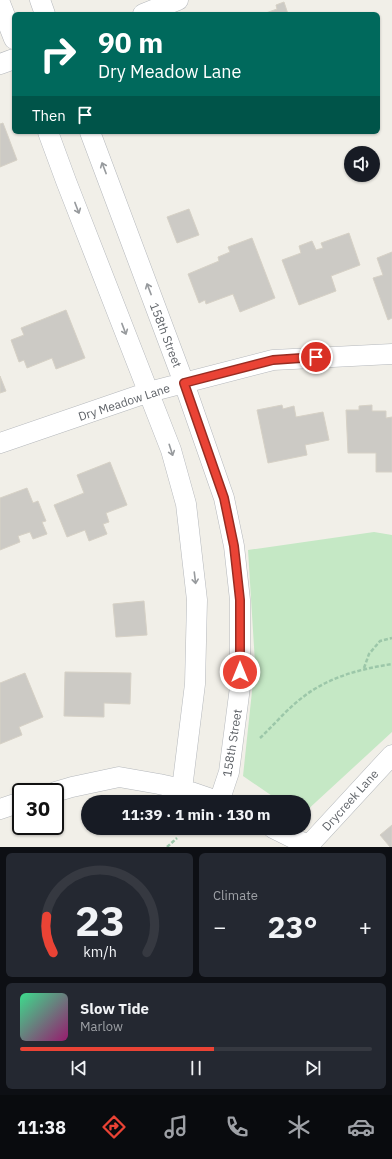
<!DOCTYPE html>
<html lang="en">
<head>
<meta charset="utf-8">
<style>
	body { margin:0; font-family:"IBM Plex Sans",sans-serif; background:#242831; color:#f1f3f6; height:100vh; display:flex; flex-direction:column; font-size:15px; white-space:nowrap }
	* { box-sizing:border-box; margin:0 }
	p { font-size:13px; color:#9ea1a6 }
	.icon { flex:none; width:22px; height:22px; fill:none; stroke:currentColor; stroke-width:2; stroke-linecap:round; stroke-linejoin:round }
	.map { position:relative; height:847px; overflow:hidden }
	.details { display:flex; flex-direction:column; gap:6px; padding:6px; background:#0d0f14; flex:1 }
	.details>* { flex:none }
	.hud { position:absolute; left:12px; top:12px; width:368px; height:122px; border-radius:6px; box-shadow:0 1px 3px #0004; background:#00695c; color:#fff; overflow:hidden }
	.controls { position:absolute; left:344px; top:146px; display:grid; gap:8px }
	.controls a { display:grid; place-items:center; width:36px; height:36px; border-radius:50%; background:#171b24; box-shadow:0 1px 3px #0004; font-size:20px }
	.speed { position:absolute; left:12px; top:783px; display:flex; gap:8px; font-size:20px; font-weight:700; text-align:center }
	.speed>* { display:grid; place-content:center; width:52px; height:52px; border-radius:50%; background:#171b24; box-shadow:0 1px 3px #0004; line-height:1 }
	.speed .limit { border:2px solid #111; border-radius:6px; background:#fff; color:#111 }
	.pin { position:absolute; display:grid; place-items:center; width:34px; height:34px; color:#fff; margin:-17px; border:2px solid #fff; border-radius:50%; box-shadow:0 1px 4px #0007 }
	.me { position:absolute; width:44px; margin:-22px; rotate:0deg; stroke-linejoin:round; filter:drop-shadow(0 0 3px #0008) }
	.turn { display:flex; align-items:center; gap:14px; height:84px; padding:0 20px; font-size:18px }
	.turn .icon { width:52px; height:52px; stroke-width:2.5 }
	.turn b { display:block; font-size:28px; line-height:34px }
	.then { display:flex; align-items:center; height:38px; padding:0 20px; background:#0003; gap:8px; font-size:15px }
	.big { font-size:30px; font-weight:700; line-height:1.1 }
	.details .card { flex:1; display:flex; flex-direction:column; justify-content:center; gap:6px; min-width:0; padding:0 14px; border-radius:6px; background:#242831 }
	.details .dial { align-items:center; gap:0 }
	.dial svg { height:104px; overflow:visible; fill:none; stroke:#363941; stroke-width:7; stroke-linecap:round; text-anchor:middle }
	.dial text { fill:#f1f3f6; stroke:none }
	.song { display:flex; align-items:center; gap:12px }
	.cover { width:48px; height:48px; border-radius:6px; background:linear-gradient(135deg,hsl(150 70% 55%),hsl(320 70% 35%)) }
	.played { height:4px; border-radius:2px; background:linear-gradient(90deg,#ea4335 55%,#363941 55%) }
	.keys { display:flex; justify-content:space-around; direction:ltr }
	.heat { display:flex; justify-content:space-between; align-items:center; font-size:22px; direction:ltr }
	.details .tiles { flex:1; display:grid; gap:6px; grid-template-columns:1fr 1fr }
	.card:last-child { grid-column:span 2 }
	.trip { position:absolute; left:81px; top:795px; width:230px; height:40px; border-radius:20px; background:#171b24; box-shadow:0 1px 3px #0004; font-weight:700; line-height:40px; text-align:center }
	.tabs { display:flex; height:64px; justify-content:space-around; align-items:center; background:#090b0e; color:#9ea1a6 }
	.tabs .icon { width:28px; height:28px }
	.tabs .current { color:#ea4335 }
	.tabs b { font-size:18px; color:#f1f3f6 }
	.map>svg:first-child { display:block }
</style>
</head>
<body>
<div class="map">
<svg width="392" height="847" viewBox="0 0 392 847">
	<rect width="100%" height="100%" fill="#f1efe8"/>
	<path fill="#c5e8c5" d="M 374,532 L 392,535 L 392,732 L 304,813 L 304,802 L 281,802 L 243,776 L 255,663 L 248,550 Z"/>
	<path fill="#cccac5" stroke="#d6d1c6" d="M 284,2 L 288,14 L 263,14 L 277,9 L 276,5 Z
		M 3,123 L 17,160 L 0,167 L 0,124 Z
		M 189,209 L 199,235 L 177,243 L 167,217 Z
		M 349,233 L 360,265 L 331,276 L 336,291 L 299,305 L 282,260 L 301,253 L 299,246 L 312,241 L 316,250 L 323,248 L 321,243 Z
		M 252,238 L 275,298 L 240,312 L 233,294 L 206,304 L 205,300 L 199,303 L 188,274 L 219,261 L 218,257 L 230,252 L 228,247 Z
		M 392,252 L 392,318 L 388,320 L 373,278 L 383,275 L 377,258 Z
		M 66,310 L 85,358 L 56,369 L 52,358 L 27,368 L 24,360 L 19,362 L 11,340 L 24,335 L 21,328 Z
		M 0,376 L 6,391 L 0,393 Z
		M 282,405 L 283,409 L 294,406 L 296,417 L 323,412 L 329,440 L 305,445 L 307,455 L 268,463 L 257,410 Z
		M 372,405 L 372,411 L 386,411 L 386,418 L 392,417 L 392,472 L 376,472 L 376,453 L 348,453 L 346,410 L 359,410 L 359,406 Z
		M 110,462 L 127,505 L 106,513 L 109,522 L 103,524 L 107,534 L 89,541 L 85,530 L 67,537 L 54,505 L 84,493 L 77,475 Z
		M 27,488 L 33,503 L 38,501 L 46,521 L 42,522 L 47,534 L 33,539 L 30,532 L 18,536 L 20,542 L 0,550 L 0,498 Z
		M 144,601 L 147,635 L 116,637 L 113,604 Z
		M 65,672 L 131,673 L 130,704 L 104,703 L 104,717 L 64,716 Z
		M 25,673 L 43,717 L 19,727 L 22,735 L 0,744 L 0,683 Z
		M 392,825 L 392,847 L 390,847 L 380,835 Z"/>
	<g fill="none" stroke-linecap="round" stroke-linejoin="round">
		<defs>
			<path id="minor" d="M 40,0 L 45,14
				M 0,3 L 14,39
				M 143,14 L 178,0
				M 0,64 L 14,59
				M 48,132 L 66,181 L 171,450 L 186,504 L 197,600 L 195,684 L 182,789
				M 90,132 L 184,383 L 224,498 L 234,546 L 240,600 L 240,687 L 229,772 L 219,802
				M 0,443 L 149,392 L 273,360 L 392,354
				M 55,792 L 72,787 L 119,777 L 159,784 L 182,789 L 220,802
				M 0,809 L 21,802
				M 273,828 L 311,847
				M 308,846 L 392,755"/>
		</defs>
		<use href="#minor" stroke="#b5b8bc" stroke-width="21"/>
		<path stroke="#9cc7a9" stroke-width="2.5" stroke-dasharray="4 2" stroke-linecap="butt" d="M 364,668 L 369,654 L 380,641 L 392,638
			M 260,738 C 274,725 287,709 303,697 C 329,677 360,669 392,664
			M 167,847 L 177,838"/>
		<use href="#minor" stroke="#fff" stroke-width="20"/>
	</g>
	<defs><path id="oneway-shaft" d="M-6 0H5M1.5-3L5.5 0L1.5 3" fill="none" stroke-width="1.6" stroke-linecap="round" stroke-linejoin="round"/></defs>
	<g stroke="#979a9d">
		<use href="#oneway-shaft" transform="translate(104 168) rotate(-111)"/>
		<use href="#oneway-shaft" transform="translate(77 208) rotate(69)"/>
		<use href="#oneway-shaft" transform="translate(149 289) rotate(-111)"/>
		<use href="#oneway-shaft" transform="translate(124 329) rotate(69)"/>
		<use href="#oneway-shaft" transform="translate(171 450) rotate(72)"/>
		<use href="#oneway-shaft" transform="translate(195 578) rotate(83)"/>
	</g>
	<g fill="none" stroke-linecap="round" stroke-linejoin="round">
		<defs>
			<path id="route" d="M 240,672 L 240,600 L 234,546 L 224,498 L 184,383 L 273,360 L 316,357"/>
		</defs>
		<use href="#route" stroke="#982c22" stroke-width="10"/>
		<use href="#route" stroke="#ea4335" stroke-width="7"/>
	</g>
	<g text-anchor="middle" dominant-baseline="central" stroke-width="3" stroke-linejoin="round" paint-order="stroke">
		<g font-size="12" fill="#5f6368" stroke="#fff">
			<text transform="translate(166 335) rotate(69)">158th Street</text>
			<text transform="translate(124 402) rotate(-18)">Dry Meadow Lane</text>
			<text transform="translate(232 743) rotate(-81)">158th Street</text>
			<text transform="translate(350 800) rotate(-48)">Drycreek Lane</text>
		</g>
	</g>
</svg>
<div class="controls">
<a><svg class="icon" aria-label="sound" viewBox="0 0 24 24"><path d="M4 9h4l5-4v14l-5-4H4zM17 9q2 3 0 6"/></svg></a>
</div>
<div class="speed"><div class="limit">30</div></div>
<div class="pin" style="left:316px;top:357px;background:#d93025"><svg class="icon" aria-label="arrive" viewBox="0 0 24 24"><path d="M6 21V4h12l-3 4 3 4H6"/></svg></div>
<svg class="me" style="left:240px;top:672px" viewBox="-20 -20 40 40"><circle r="17" fill="#ea4335" stroke="#fff" stroke-width="3"/><path d="M0-11L8 9 0 5-8 9z" fill="#fff"/></svg>
<div class="trip">11:39 · 1 min · 130 m</div>
<div class="hud">
<div class="turn"><svg class="icon" aria-label="right" viewBox="0 0 24 24"><path d="M7 20v-9h11M14 6l5 5-5 5"/></svg><div><b>90 m</b>Dry Meadow Lane</div></div>
<div class="then">Then<svg class="icon" aria-label="arrive" viewBox="0 0 24 24"><path d="M6 21V4h12l-3 4 3 4H6"/></svg></div>
</div>
</div>
<section class="details">
<div class="tiles">
<div class="card dial"><svg viewBox="0 0 100 80">
<path d="M14 69A42 42 0 1 1 86 69"/>
<path d="M14 69A42 42 0 0 1 9 41" stroke="#ea4335"/>
<text x="50" y="56" font-size="32" font-weight="700">23</text>
<text x="50" y="72" font-size="11">km/h</text>
</svg></div>
<div class="card"><p>Climate</p>
<div class="heat"><a>−</a><b class="big">23°</b><a>+</a></div>
</div>
<div class="card">
<div class="song"><i class="cover"></i><div><b>Slow Tide</b><p>Marlow</p></div></div>
<div class="played"></div>
<div class="keys"><svg class="icon" aria-label="previous" viewBox="0 0 24 24"><path d="M18 5L8 12l10 7zM5 5v14"/></svg><svg class="icon" aria-label="pause" viewBox="0 0 24 24"><path d="M8 5v14M16 5v14"/></svg><svg class="icon" aria-label="next" viewBox="0 0 24 24"><path d="M6 5l10 7-10 7zM19 5v14"/></svg></div>
</div>
</div>
</section>
<nav class="tabs">
<b>11:38</b>
<svg class="icon current" aria-label="directions" viewBox="0 0 24 24"><path d="M12 3l9 9-9 9-9-9zM9 14v-3h6M13 9l2 2-2 2"/></svg>
<svg class="icon" aria-label="music" viewBox="0 0 24 24"><path d="M9 18V5l10-2v13"/><circle cx="6" cy="18" r="3"/><circle cx="16" cy="16" r="3"/></svg>
<svg class="icon" aria-label="phone" viewBox="0 0 24 24"><path d="M5 4h4l2 5-3 2q2 4 5 5l2-3 5 2v4C11 20 4 13 5 4z"/></svg>
<svg class="icon" aria-label="climate" viewBox="0 0 24 24"><path d="M12 3v18M4 7l16 10M4 17L20 7"/></svg>
<svg class="icon" aria-label="car" viewBox="0 0 24 24"><path d="M5 17H2v-5l4-1 3-4h7l3 4 3 1v5h-3M9 17h6M6 11h13"/><circle cx="7" cy="17" r="2"/><circle cx="17" cy="17" r="2"/></svg>
</nav>
</body>
</html>
